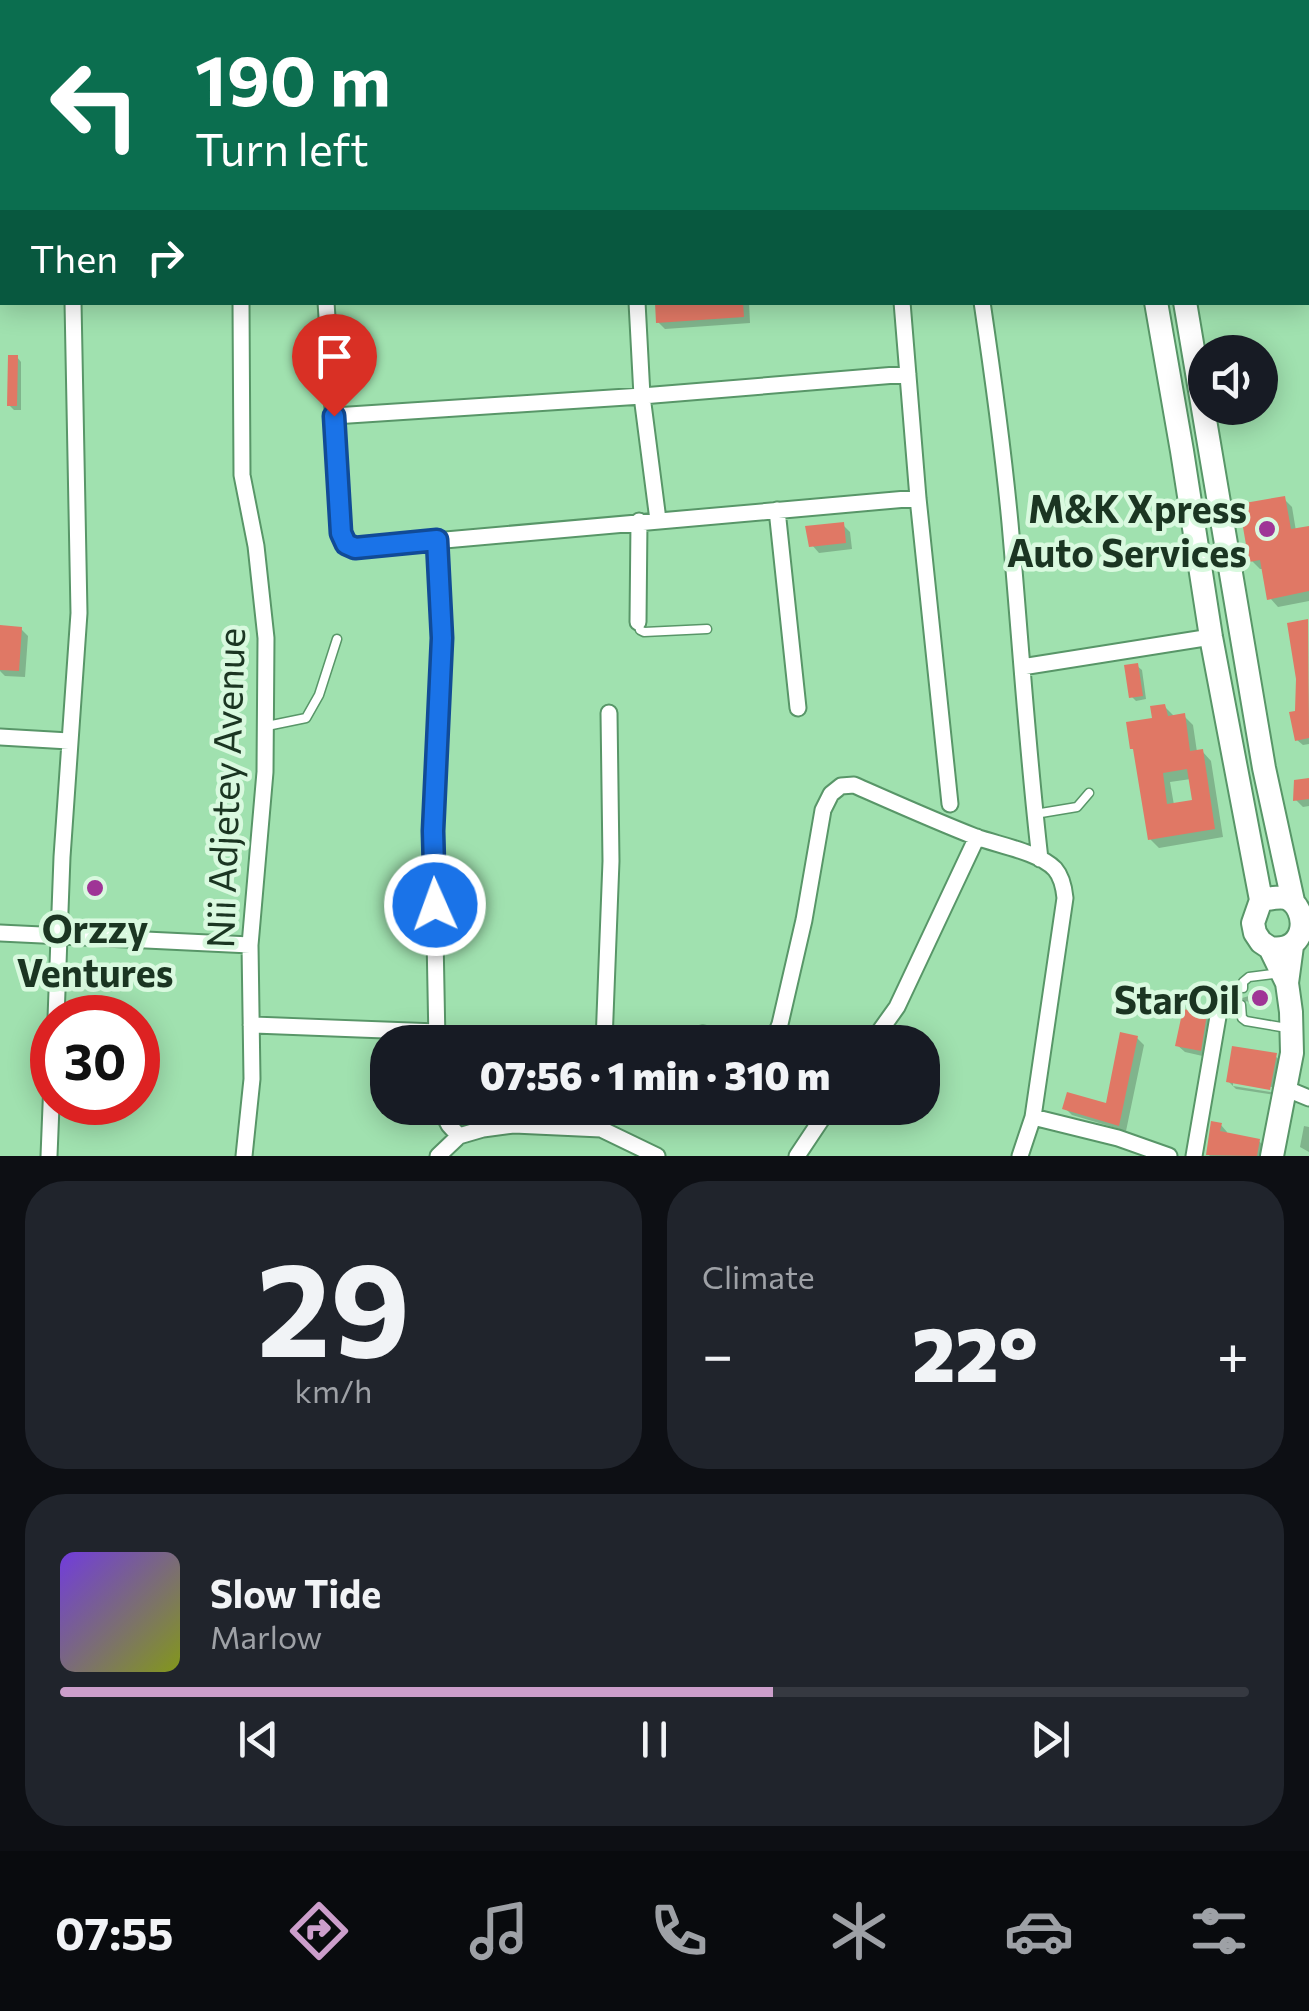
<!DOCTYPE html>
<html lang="en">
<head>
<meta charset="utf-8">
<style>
	body { margin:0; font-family:Commissioner,sans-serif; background:#20242c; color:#f1f3f6; height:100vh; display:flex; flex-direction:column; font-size:38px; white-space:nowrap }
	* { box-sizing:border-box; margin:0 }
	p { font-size:32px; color:#9ea1a6 }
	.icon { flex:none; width:55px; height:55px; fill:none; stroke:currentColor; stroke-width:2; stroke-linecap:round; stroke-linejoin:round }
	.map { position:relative; height:1156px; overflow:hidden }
	.sheet { display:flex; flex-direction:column; gap:25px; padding:25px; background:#0d0f14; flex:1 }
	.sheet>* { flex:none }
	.hud { position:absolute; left:0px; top:0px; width:1310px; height:305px; box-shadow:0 5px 25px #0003; background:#0b6e4f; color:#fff; overflow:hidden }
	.controls { position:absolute; left:1188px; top:335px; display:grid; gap:20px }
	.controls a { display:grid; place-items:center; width:90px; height:90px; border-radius:50%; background:#171b24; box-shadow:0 5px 25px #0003; font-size:50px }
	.speed { position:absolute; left:30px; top:995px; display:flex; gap:20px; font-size:50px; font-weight:700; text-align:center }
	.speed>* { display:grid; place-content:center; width:130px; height:130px; border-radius:50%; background:#171b24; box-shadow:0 5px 25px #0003; line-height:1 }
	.speed .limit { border:15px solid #d22; background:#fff; color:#111 }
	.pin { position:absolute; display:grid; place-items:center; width:85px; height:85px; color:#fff; margin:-102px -42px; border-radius:50% 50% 50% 0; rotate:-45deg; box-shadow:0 0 10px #0007 }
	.pin .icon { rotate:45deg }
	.me { position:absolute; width:110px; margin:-55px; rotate:358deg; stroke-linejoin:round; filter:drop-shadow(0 0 8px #0008) }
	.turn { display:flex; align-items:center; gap:35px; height:210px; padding:0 30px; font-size:45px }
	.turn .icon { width:130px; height:130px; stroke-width:2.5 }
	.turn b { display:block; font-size:70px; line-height:85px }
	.then { display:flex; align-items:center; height:95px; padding:0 30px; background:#0003; gap:20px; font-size:38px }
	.big { font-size:75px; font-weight:800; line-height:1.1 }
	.sheet .card { flex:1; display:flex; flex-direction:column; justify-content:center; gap:15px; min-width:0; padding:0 35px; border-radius:40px; background:#20242c }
	.sheet .dial { align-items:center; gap:0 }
	.dial b { font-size:130px; line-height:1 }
	.song { display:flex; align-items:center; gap:30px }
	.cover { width:120px; height:120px; border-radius:15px; background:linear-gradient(135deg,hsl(260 70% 55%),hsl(70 70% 35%)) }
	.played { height:10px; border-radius:5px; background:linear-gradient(90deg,#cc9ecb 60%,#363941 60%) }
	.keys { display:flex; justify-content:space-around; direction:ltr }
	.heat { display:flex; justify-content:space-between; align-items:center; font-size:55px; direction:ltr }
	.sheet .tiles { flex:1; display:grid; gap:25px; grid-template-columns:1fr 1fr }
	.card:last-child { grid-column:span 2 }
	.trip { position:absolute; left:370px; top:1025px; width:570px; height:100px; border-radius:40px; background:#171b24; box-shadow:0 5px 25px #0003; font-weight:800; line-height:100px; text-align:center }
	.menu { display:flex; height:160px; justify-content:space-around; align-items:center; background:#090b0e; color:#9ea1a6 }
	.menu .icon { width:70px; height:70px }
	.menu .on { color:#cc9ecb }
	.menu b { font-size:45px; color:#f1f3f6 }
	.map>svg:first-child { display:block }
</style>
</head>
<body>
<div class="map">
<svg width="1309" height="1156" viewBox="0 0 1309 1156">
	<rect width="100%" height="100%" fill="#a0e1af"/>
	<path fill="#0003" fill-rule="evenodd" d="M 378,0 L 414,0 L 414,2 L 378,2 Z
		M 579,0 L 602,0 L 603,2 L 579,2 Z
		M 1282,0 L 1309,0 L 1309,12 L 1308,2 L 1283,2 Z
		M 0,20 L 2,20 L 2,46 L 0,46 Z
		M 657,302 L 749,302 L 750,323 L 665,329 L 658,322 Z
		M 17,357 L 21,362 L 21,410 L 14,410 L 9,405 Z
		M 1284,499 L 1292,507 L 1296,531 L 1309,529 L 1309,601 L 1278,607 L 1270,598 L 1264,569 L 1260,569 L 1252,561 Z
		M 843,525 L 850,532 L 852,549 L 819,553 L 812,545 Z
		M 1307,622 L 1309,744 L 1303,745 L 1297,740 L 1298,713 Z
		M 0,628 L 21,629 L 28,636 L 25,677 L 5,676 L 0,671 Z
		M 1137,666 L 1142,670 L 1146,699 L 1136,701 L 1132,697 Z
		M 1164,706 L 1174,716 L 1184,716 L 1193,725 L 1197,752 L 1202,751 L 1211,761 L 1223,837 L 1159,848 L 1150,839 L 1155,720 ZM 1191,779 L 1195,802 L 1174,805 L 1170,782 Z
		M 1309,780 L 1309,806 L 1303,807 L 1296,800 Z
		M 1252,990 L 1259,991 L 1264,996 L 1262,1009 L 1256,1009 L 1247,1001 L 1238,1006 L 1235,1002 L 1236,991 L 1242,998 L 1249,996 Z
		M 1206,1016 L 1213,1023 L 1207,1057 L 1185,1052 L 1177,1045 Z
		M 1137,1038 L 1144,1045 L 1126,1131 L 1072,1115 L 1065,1108 L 1108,1106 Z
		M 1275,1056 L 1283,1063 L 1278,1088 L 1233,1081 L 1233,1086 L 1277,1093 L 1276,1095 L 1236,1089 L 1229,1082 Z
		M 1221,1125 L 1227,1132 L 1226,1135 L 1259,1141 L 1265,1148 L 1264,1156 L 1210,1156 L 1208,1154 Z
		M 1304,1126 L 1309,1127 L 1309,1152 L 1300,1147 Z"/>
	<path fill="#e07865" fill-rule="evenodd" d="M 655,302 L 743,302 L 744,317 L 656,323 Z
		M 8,355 L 18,355 L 17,406 L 7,406 Z
		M 1285,496 L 1291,529 L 1309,526 L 1309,591 L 1267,600 L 1260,560 L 1249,562 L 1239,504 Z
		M 844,522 L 846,543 L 809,547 L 805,526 Z
		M 1308,619 L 1309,738 L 1295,741 L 1289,712 L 1295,711 L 1296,679 L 1287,623 Z
		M 0,625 L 22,627 L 19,671 L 0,670 Z
		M 1138,663 L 1143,696 L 1129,698 L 1124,665 Z
		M 1165,704 L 1168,716 L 1185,713 L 1190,751 L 1203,749 L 1215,829 L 1148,840 L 1133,749 L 1130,749 L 1126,722 L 1152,718 L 1150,706 ZM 1187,769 L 1192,800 L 1167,804 L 1163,773 Z
		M 1309,778 L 1309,799 L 1293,801 L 1294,780 Z
		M 1183,1009 L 1207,1014 L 1201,1051 L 1175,1046 Z
		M 1120,1032 L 1138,1036 L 1119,1126 L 1062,1109 L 1067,1092 L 1106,1103 Z
		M 1232,1046 L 1277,1053 L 1270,1090 L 1226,1082 Z
		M 1211,1121 L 1222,1123 L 1220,1131 L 1260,1139 L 1257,1156 L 1206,1155 Z"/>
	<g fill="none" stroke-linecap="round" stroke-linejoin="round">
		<defs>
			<path id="lane" d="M 638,622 L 640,630 L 644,632 L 707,629
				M 267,726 L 306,718 L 319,695 L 337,639
				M 1035,814 L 1077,807 L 1089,793
				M 1243,988 L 1243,982 L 1249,977 L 1281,973
				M 1241,1005 L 1242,1018 L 1246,1021 L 1287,1028"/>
			<path id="street" d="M 635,0 L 636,2
				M 936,0 L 937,2
				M 1258,0 L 1259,2
				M 247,2 L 247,0
				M 864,2 L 912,0
				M 1308,89 L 1309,88
				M 0,120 L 2,120
				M 1308,232 L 1309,232
				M 1308,254 L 1309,262
				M 0,260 L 2,261
				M 241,302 L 242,475 L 256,546 L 266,638 L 265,772 L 250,945 L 252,1079 L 244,1156
				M 326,302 L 341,533 L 346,543 L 355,548 L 918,498
				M 637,302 L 642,396 L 658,520
				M 902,302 L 918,498 L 950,804
				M 982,302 C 993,376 1003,449 1010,523 C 1020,635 1027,747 1040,859
				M 334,416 L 642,396 L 908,374
				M 777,510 L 798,708
				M 437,540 L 442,638 L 433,831 L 437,1042
				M 638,622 L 639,521
				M 1022,667 L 1211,637
				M 0,737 L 69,741
				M 0,933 L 250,945
				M 56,1018 L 62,857 L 79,613 L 73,302
				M 251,1025 L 437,1032
				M 702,1034 L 759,1042
				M 604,1042 L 611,861 L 609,713
				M 765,1042 L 776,1034 L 780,1024 L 804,920 L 823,810 L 831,794 L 841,786 L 854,785 C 895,803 935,821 976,837 C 998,845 1039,852 1055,869 C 1062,877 1064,888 1065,898 L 1033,1117 L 1020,1156
				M 872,1042 L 897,1007 L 977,837
				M 1287,1089 L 1309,1098
				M 440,1108 L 449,1125 L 459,1136
				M 1033,1117 L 1118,1138 L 1169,1156
				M 601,1129 L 602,1108
				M 49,1156 L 52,1081
				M 438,1156 L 459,1136 L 483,1129 L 514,1125 L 601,1129 L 657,1156
				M 797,1156 L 829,1108
				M 1194,1156 L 1220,1005"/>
			<path id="secondary" d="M 1103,0 L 1103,2
				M 1131,0 L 1131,2
				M 1156,302 L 1182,451 L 1211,637 L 1261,900
				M 1185,302 L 1264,768 L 1293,901
				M 1270,948 C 1309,954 1309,907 1286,898 C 1278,896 1269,899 1261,900 L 1253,923 L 1255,933 L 1261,942 L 1270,948 L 1287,983
				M 1272,1156 L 1292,1053 L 1291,1012 L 1287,983 L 1292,946"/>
		</defs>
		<use href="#lane" stroke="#589668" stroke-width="11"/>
		<use href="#street" stroke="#589668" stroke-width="19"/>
		<use href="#secondary" stroke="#589668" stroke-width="26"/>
		<use href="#lane" stroke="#fff" stroke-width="8"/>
		<use href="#street" stroke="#fff" stroke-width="15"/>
		<use href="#secondary" stroke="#fff" stroke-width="22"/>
	</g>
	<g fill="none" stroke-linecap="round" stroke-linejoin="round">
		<defs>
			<path id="route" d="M 334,416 L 341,533 L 346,544 L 355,548 L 437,540 L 442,638 L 433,831 L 435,905"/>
		</defs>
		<use href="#route" stroke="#114b97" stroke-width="25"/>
		<use href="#route" stroke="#1a73e8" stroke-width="18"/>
	</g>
	<g fill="#9f3596" stroke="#d9f9df" stroke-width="4">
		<circle cx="1267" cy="529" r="10"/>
		<circle cx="95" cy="888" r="10"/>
		<circle cx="1260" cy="998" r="10"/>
	</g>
	<g text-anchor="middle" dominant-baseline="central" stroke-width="9" stroke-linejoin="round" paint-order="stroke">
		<g font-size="38" font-weight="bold" fill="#1b3522" stroke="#d9f9df" text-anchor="end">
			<text x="1247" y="507">M&amp;K Xpress<tspan x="1247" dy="44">Auto Services</tspan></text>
			<text x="95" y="927" text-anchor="middle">Orzzy<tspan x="95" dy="44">Ventures</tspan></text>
			<text x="1240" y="998">StarOil</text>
		</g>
		<g font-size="38" fill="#1b3522" stroke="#d9f9df">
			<text transform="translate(224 788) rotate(-88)">Nii Adjetey Avenue</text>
		</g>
	</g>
</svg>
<div class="controls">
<a><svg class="icon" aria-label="sound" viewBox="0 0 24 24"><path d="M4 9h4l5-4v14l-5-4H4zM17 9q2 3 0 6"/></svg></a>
</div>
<div class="speed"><div class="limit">30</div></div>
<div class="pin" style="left:334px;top:416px;background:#d93025"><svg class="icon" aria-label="arrive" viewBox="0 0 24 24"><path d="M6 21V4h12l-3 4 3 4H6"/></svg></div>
<svg class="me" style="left:435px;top:905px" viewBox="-20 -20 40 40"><circle r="17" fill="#1a73e8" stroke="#fff" stroke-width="3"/><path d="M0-11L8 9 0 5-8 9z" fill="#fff"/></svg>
<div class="trip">07:56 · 1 min · 310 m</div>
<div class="hud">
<div class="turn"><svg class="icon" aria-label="left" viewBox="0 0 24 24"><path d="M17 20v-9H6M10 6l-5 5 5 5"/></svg><div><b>190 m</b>Turn left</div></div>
<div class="then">Then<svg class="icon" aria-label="right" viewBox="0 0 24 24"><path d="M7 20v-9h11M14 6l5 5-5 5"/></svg></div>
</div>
</div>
<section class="sheet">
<div class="tiles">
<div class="card dial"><b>29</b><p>km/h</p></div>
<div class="card"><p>Climate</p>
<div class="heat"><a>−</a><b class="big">22°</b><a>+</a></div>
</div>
<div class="card">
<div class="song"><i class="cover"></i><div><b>Slow Tide</b><p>Marlow</p></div></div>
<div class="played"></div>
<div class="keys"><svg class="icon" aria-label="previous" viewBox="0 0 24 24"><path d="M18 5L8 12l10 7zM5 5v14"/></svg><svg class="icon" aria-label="pause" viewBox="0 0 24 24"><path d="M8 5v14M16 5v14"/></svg><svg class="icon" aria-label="next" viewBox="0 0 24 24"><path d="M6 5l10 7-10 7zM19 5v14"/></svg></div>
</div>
</div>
</section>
<nav class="menu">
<b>07:55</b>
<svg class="icon on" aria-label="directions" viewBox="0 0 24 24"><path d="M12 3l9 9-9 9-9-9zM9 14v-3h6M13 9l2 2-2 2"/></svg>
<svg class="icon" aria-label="music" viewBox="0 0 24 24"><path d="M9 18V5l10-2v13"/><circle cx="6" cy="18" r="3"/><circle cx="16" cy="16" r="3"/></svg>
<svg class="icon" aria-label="phone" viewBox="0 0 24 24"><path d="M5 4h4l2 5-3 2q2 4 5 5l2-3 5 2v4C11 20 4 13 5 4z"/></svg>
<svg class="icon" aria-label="climate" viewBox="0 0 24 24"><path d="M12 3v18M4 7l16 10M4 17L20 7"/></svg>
<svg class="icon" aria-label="car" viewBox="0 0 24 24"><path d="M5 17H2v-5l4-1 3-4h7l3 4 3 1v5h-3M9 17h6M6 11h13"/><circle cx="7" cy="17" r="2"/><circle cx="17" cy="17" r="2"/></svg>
<svg class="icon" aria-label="filters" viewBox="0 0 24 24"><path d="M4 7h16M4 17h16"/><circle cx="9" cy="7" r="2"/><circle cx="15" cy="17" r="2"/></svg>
</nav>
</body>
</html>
